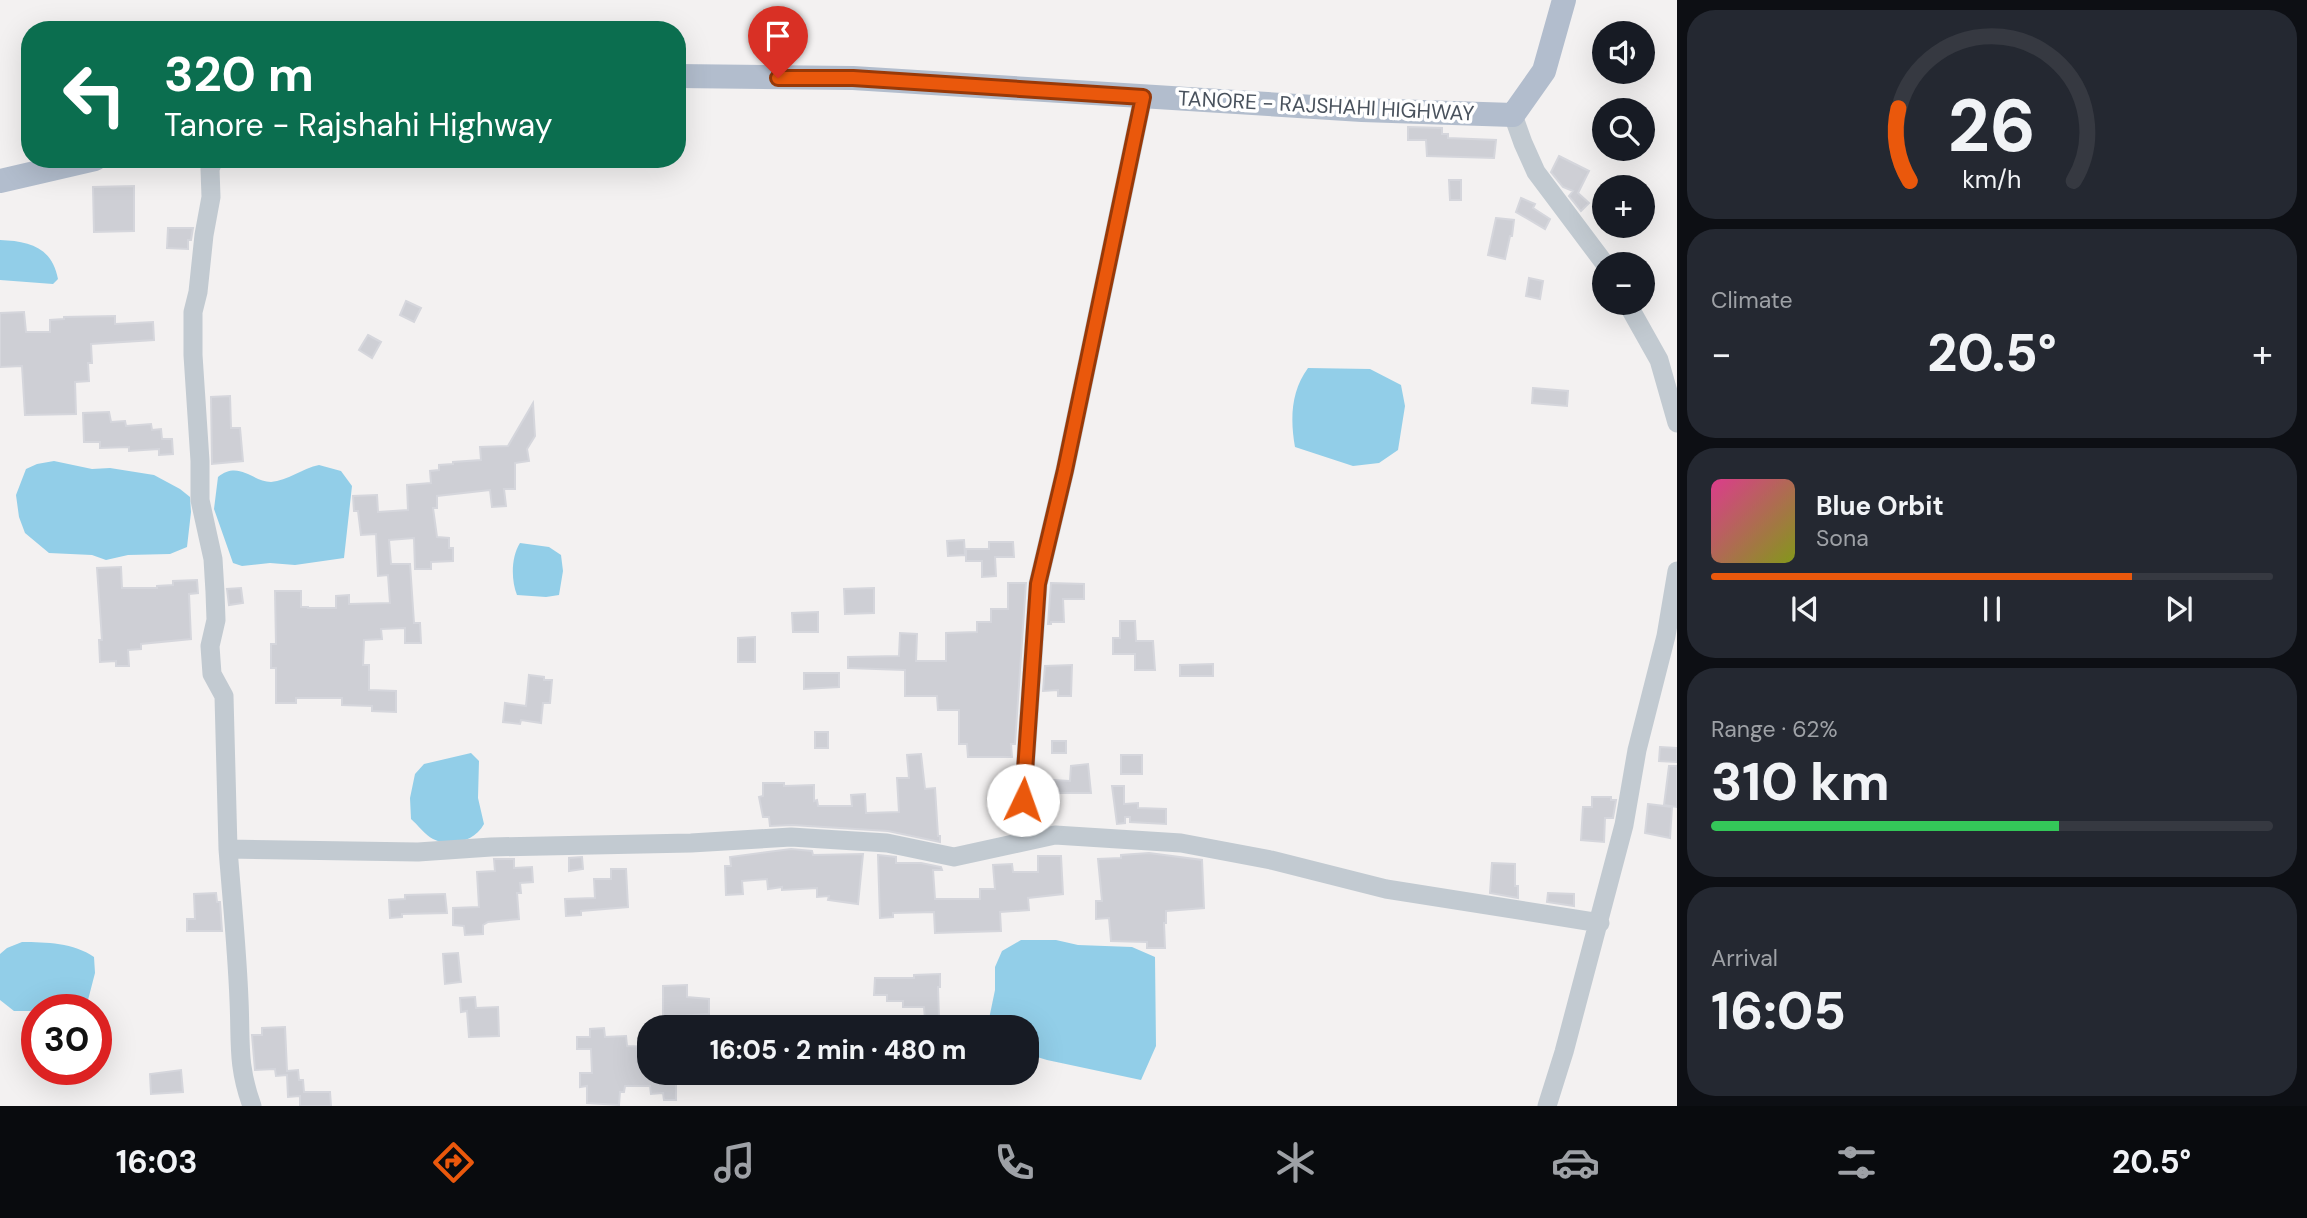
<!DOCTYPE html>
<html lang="en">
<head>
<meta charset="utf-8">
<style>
	body { margin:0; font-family:"DM Sans",sans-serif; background:#242831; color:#f1f3f6; height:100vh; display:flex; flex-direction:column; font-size:26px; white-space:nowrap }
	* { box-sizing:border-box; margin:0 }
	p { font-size:23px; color:#9ea1a6 }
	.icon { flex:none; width:38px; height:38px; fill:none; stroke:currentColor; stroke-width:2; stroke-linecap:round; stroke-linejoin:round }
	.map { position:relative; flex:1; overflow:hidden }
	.panel { display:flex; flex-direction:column; gap:10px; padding:10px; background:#0d0f14; width:630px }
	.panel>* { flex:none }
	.banner { position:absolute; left:21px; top:21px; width:665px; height:147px; border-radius:28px; box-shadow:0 7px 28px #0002; background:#0b6e4f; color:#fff; overflow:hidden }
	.buttons { position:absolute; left:1592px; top:21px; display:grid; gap:14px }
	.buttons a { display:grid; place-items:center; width:63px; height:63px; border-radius:50%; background:#171b24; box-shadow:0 7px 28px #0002; font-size:35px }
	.speed { position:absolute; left:21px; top:994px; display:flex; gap:14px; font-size:35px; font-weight:700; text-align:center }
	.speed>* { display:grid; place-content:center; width:91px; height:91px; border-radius:50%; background:#171b24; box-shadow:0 7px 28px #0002; line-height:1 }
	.speed .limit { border:10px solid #d22; background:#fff; color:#111 }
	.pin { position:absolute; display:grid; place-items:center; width:60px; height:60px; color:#fff; margin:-72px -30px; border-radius:50% 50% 50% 0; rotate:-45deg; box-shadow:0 0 7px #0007 }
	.pin .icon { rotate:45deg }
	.me { position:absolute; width:77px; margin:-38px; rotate:3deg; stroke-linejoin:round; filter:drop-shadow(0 0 5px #0008) }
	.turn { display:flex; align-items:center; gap:24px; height:147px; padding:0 28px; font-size:32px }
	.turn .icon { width:91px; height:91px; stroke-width:2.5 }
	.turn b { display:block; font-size:49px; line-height:60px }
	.big { font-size:52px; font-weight:800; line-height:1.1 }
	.panel .tile { flex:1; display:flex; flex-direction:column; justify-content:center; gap:10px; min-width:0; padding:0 24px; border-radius:28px; background:#242831 }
	.panel .dial { align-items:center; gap:0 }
	.dial svg { height:182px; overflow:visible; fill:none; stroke:#363941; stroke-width:7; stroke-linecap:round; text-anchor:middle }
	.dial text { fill:#f1f3f6; stroke:none }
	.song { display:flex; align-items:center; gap:21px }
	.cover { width:84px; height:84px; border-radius:10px; background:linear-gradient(135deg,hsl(330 70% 55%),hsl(70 70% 35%)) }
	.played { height:7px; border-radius:4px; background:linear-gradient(90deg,#ea580c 75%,#363941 75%) }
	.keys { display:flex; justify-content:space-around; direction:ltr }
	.heat { display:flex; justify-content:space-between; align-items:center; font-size:38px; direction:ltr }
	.charge { height:10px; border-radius:5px; background:linear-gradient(90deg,#34c759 62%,#363941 0) }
	.trip { position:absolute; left:637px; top:1015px; width:402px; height:70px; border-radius:28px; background:#171b24; box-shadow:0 7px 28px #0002; font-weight:800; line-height:70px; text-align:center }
	.dock { display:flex; height:112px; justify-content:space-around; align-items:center; background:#090b0e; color:#9ea1a6 }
	.dock .icon { width:49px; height:49px }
	.dock .selected { color:#ea580c }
	.dock b { font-size:32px; color:#f1f3f6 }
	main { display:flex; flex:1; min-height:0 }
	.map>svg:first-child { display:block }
</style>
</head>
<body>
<main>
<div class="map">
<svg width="1677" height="1106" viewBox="0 0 1677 1106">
	<rect width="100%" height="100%" fill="#f3f1f1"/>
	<path fill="#92cee8" d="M 0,240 C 29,241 52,247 58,279 L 53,284 L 0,280 Z
		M 1308,368 L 1370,369 L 1401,385 L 1405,406 L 1398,450 L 1379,463 L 1353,466 L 1295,447 C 1290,419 1291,391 1308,368 Z
		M 54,461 L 92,469 L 110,468 L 154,475 L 180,489 L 190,497 L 191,512 L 187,547 L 170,554 L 128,555 L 106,560 L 92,555 L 49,553 L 25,533 L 19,517 L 16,495 L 26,469 L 37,464 Z
		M 319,465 L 341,471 L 352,486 L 344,558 L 295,565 L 270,563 L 242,566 L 233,563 L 214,509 L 218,477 C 239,460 253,482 271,482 C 287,481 303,468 319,465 Z
		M 520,543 L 549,547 L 561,555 L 563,571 L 559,595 L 546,597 L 517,595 C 511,580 511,557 520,543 Z
		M 471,753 L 479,761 L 478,798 L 484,824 C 475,841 451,848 433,839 C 425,835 418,825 411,819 L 410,798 L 415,774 L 424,764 Z
		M 1021,940 L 1056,940 L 1078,945 L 1132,947 L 1155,957 L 1156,1046 L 1141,1080 L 1047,1060 L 1027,1054 L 1027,1027 L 996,1027 L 989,1019 L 995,990 L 995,967 L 1002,951 Z
		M 22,942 C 46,942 74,943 94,957 L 95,973 L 88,1000 L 83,1004 L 48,1002 L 33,1011 L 14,1011 L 0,1000 L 0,954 L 7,948 Z"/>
	<path fill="#cecfd5" stroke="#d5d6dc" stroke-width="2" d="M 1408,127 L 1442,128 L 1442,134 L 1448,134 L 1448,138 L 1496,140 L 1494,158 L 1427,156 L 1426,140 L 1408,140 Z
		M 1559,156 L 1589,171 L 1578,193 L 1589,203 L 1581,211 L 1569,196 L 1573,191 L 1563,187 L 1551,172 Z
		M 1449,180 L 1461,180 L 1461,200 L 1450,200 Z
		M 134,186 L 134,231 L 94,232 L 93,187 Z
		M 1521,198 L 1535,204 L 1533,208 L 1550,219 L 1545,229 L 1516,212 Z
		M 1496,218 L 1514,220 L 1512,236 L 1510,236 L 1505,259 L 1488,255 Z
		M 168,228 L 193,228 L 191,240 L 188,240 L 188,249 L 167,248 Z
		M 1529,278 L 1543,281 L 1540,299 L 1526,296 Z
		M 406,301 L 421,308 L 414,322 L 400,315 Z
		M 24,312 L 26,332 L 50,332 L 50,320 L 64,319 L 64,317 L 115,316 L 115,324 L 153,322 L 154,340 L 91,344 L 92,363 L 88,363 L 89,381 L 75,382 L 76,414 L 25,415 L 22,366 L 0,367 L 0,313 Z
		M 368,335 L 381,342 L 372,358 L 359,350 Z
		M 1533,388 L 1568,391 L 1567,406 L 1532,403 Z
		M 230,396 L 231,428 L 240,428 L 243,461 L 212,464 L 211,397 Z
		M 533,403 L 535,436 L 527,449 L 529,461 L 515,463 L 515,489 L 504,489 L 506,506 L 492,507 L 490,490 L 437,496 L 437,508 L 433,508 L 437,537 L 449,538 L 449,548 L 453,548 L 453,561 L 431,562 L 431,569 L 415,569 L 414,538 L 389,540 L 391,564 L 410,564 L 414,623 L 420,623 L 421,643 L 405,643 L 405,628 L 381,629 L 382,639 L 364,640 L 363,665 L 369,665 L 369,690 L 396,691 L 396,712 L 372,711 L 372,706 L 342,705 L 342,698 L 296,698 L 296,703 L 276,703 L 276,668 L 271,668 L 271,644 L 276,644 L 275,591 L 301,591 L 301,607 L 308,607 L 308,608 L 336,608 L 336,596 L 349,595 L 349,604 L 390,603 L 388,575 L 378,576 L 376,534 L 361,535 L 358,511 L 354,511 L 353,496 L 377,495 L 378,512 L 408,510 L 407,485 L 431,483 L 430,471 L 439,470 L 439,465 L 453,464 L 453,462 L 481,460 L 480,447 L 508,446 Z
		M 109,412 L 111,422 L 125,421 L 126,426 L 151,424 L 152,430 L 161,429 L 162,439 L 172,439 L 173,454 L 159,455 L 159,449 L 129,451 L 129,447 L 100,448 L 100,442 L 84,442 L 83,413 Z
		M 964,540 L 965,555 L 948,556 L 947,541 Z
		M 989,542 L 1013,542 L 1014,557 L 995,557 L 996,576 L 982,577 L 982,561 L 966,561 L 966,549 L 989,549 Z
		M 121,567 L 122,588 L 157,588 L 157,586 L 173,585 L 173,581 L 197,580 L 198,593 L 189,594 L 191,639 L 141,644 L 141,649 L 128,650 L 129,666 L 116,666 L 116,661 L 100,662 L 99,640 L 102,640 L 97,568 Z
		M 1008,583 L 1026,583 L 1015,744 L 1011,744 L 1012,757 L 968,757 L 967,744 L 959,744 L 959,710 L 938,710 L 937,696 L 905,696 L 905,670 L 848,668 L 848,657 L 899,656 L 900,633 L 917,634 L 916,661 L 946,661 L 946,633 L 977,632 L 977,622 L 991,622 L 991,609 L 1008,609 Z
		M 1051,583 L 1084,584 L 1084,599 L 1063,599 L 1064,622 L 1051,622 L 1051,624 L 1048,624 Z
		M 241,588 L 243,603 L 229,605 L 227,589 Z
		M 874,588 L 874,613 L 845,614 L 844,589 Z
		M 818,612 L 818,632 L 793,632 L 792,613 Z
		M 1120,621 L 1135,621 L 1136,641 L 1153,641 L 1155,670 L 1135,670 L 1135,654 L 1113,654 L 1113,638 L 1120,638 Z
		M 755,637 L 755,662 L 738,662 L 738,638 Z
		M 1213,664 L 1213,676 L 1180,676 L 1180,665 Z
		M 1072,665 L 1071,696 L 1058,696 L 1058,690 L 1043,691 L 1045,666 Z
		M 804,673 L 839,673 L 839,687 L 804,689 Z
		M 529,675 L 544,677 L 544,680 L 552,680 L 550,703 L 543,703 L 541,723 L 521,720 L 520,724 L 503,722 L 505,703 L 526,706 Z
		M 815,732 L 828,732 L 828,748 L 815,748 Z
		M 1052,741 L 1066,741 L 1066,753 L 1052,753 Z
		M 1660,747 L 1677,748 L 1677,762 L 1659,761 Z
		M 921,754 L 925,789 L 935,788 L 938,836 L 940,836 L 940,842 L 888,831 L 792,825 L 770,826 L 769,817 L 763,817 L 759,797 L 763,796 L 763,783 L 784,783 L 784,786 L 814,785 L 814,801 L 817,800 L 818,806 L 852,806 L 851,795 L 865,794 L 866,813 L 899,812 L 897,778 L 909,778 L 907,755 Z
		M 1121,755 L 1142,755 L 1142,774 L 1121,774 Z
		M 1088,764 L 1091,793 L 1054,793 L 1054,797 L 1036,796 L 1037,779 L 1070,781 L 1071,766 Z
		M 1669,766 L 1677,766 L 1677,807 L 1664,805 Z
		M 1112,786 L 1124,786 L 1124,804 L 1138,803 L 1138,808 L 1166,809 L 1166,824 L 1130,822 L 1130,817 L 1125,817 L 1125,823 L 1117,824 Z
		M 1592,797 L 1611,797 L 1611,800 L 1616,800 L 1613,818 L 1605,818 L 1604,842 L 1581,840 L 1583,807 L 1592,807 Z
		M 1648,804 L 1672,807 L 1670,838 L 1645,833 Z
		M 791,849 L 812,851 L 813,855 L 863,854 L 858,904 L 828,900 L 829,896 L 817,897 L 817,888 L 782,890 L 782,887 L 768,889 L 767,879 L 742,881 L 743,894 L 726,895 L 725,866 L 731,866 L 730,857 Z
		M 1149,853 L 1202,860 L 1204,908 L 1166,911 L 1166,923 L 1164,923 L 1165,948 L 1147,948 L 1147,942 L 1111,941 L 1109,918 L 1096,919 L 1096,901 L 1102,901 L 1098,859 L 1121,858 L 1121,855 Z
		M 878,855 L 896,857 L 896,863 L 921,863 L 941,867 L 942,870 L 933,870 L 935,899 L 980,899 L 980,889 L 995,889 L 993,865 L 1012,864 L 1013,872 L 1038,872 L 1038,856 L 1061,856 L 1063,894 L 1028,898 L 1029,910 L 1000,912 L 1001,931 L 935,933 L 934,912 L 893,913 L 893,917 L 880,918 Z
		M 582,857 L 583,869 L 569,871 L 569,858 Z
		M 494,859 L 514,859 L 514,868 L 532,867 L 533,882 L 520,883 L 521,893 L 517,893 L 519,919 L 488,922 L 483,925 L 483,934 L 465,935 L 464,926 L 453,925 L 453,908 L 479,907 L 477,872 L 495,871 Z
		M 1492,863 L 1515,864 L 1515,886 L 1518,886 L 1518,898 L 1490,893 Z
		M 611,869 L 626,869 L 628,907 L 581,911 L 581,915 L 566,916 L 565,899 L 595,898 L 594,879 L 611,879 Z
		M 216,893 L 217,902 L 220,902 L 222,931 L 187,931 L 187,919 L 195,919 L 194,894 Z
		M 1548,893 L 1574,894 L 1574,906 L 1547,902 Z
		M 445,894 L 447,913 L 402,914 L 402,917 L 390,918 L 389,900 L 405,899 L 405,895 Z
		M 458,953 L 461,982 L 445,984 L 443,954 Z
		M 940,974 L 940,987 L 938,987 L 939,1019 L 925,1019 L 924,1007 L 903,1007 L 903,1001 L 887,1001 L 887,995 L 874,995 L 875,978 L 914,978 L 914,975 Z
		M 687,985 L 687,997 L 709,999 L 709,1014 L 663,1017 L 663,986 Z
		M 475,997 L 476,1008 L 498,1007 L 499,1036 L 469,1037 L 467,1011 L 461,1012 L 460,998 Z
		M 285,1027 L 287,1071 L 298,1070 L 299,1080 L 303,1080 L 304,1092 L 330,1092 L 331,1106 L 300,1106 L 300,1096 L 288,1097 L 287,1075 L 276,1076 L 275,1069 L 255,1070 L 252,1035 L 262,1035 L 262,1028 Z
		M 604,1028 L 605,1037 L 626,1036 L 627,1046 L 649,1047 L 649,1073 L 676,1073 L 676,1100 L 664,1100 L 663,1093 L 651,1094 L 650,1086 L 625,1086 L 624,1092 L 620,1092 L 619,1105 L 587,1103 L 587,1086 L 580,1087 L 580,1073 L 592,1073 L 591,1049 L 577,1049 L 577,1037 L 590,1037 L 590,1029 Z
		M 181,1070 L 183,1092 L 151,1094 L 150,1074 Z"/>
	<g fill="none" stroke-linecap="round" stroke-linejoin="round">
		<path stroke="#c2cad1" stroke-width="19" d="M 1513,115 L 1523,143 L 1536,172 L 1605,264
			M 214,159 L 210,169 L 211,197 L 204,235 L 198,292 L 193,312 L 193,355 L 200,461 L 200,500 L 213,559 L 215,592 L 216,620 L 210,646 L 212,674 L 224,696 L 228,849 L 418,852 L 491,847 L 691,843 L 791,837 L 887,843 L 954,857 L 1055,835 L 1181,843 L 1271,860 L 1386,889 L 1600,923
			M 1627,303 L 1659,360 L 1677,423
			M 1027,841 L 1023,800 L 1038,584 L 1065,470 L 1143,97
			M 228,849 C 232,900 237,950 239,1000 C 241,1042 237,1065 252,1106
			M 1547,1106 L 1564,1052 L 1624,825 L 1637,750 L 1666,636 L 1677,571"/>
		<path stroke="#b2bdcd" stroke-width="24" d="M 677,76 L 853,78 L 1362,110 L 1513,115 L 1544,71 L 1564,0
			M 0,181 L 95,159"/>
	</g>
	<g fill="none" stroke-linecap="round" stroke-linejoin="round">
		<defs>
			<path id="route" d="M 778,78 L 853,78 L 1143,97 L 1065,470 L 1038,584 L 1023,800"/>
		</defs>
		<use href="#route" stroke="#983908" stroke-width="18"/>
		<use href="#route" stroke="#ea580c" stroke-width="12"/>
	</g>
	<g text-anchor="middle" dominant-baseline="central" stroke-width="7" stroke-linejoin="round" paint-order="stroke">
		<g font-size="21" fill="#49525d" stroke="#fff">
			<text transform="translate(1326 106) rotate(3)">TANORE - RAJSHAHI HIGHWAY</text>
		</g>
	</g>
</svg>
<div class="buttons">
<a><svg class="icon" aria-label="sound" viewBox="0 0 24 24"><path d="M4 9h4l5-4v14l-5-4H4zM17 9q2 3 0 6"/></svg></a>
<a><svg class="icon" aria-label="search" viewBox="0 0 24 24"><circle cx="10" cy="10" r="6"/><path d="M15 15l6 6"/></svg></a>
<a>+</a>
<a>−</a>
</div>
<div class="speed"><div class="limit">30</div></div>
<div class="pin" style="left:778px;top:78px;background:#d93025"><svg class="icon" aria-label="arrive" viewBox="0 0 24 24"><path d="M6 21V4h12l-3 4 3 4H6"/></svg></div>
<svg class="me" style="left:1023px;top:800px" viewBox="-20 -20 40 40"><circle r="19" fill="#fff"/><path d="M0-13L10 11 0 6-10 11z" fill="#ea580c"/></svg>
<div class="trip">16:05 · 2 min · 480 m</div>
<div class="banner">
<div class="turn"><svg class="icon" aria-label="left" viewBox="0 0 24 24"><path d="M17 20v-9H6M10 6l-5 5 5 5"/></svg><div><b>320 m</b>Tanore - Rajshahi Highway</div></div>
</div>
</div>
<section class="panel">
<div class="tile dial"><svg viewBox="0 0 100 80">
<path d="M14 69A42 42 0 1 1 86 69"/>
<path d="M14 69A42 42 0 0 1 9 37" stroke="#ea580c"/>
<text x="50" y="56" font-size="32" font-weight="700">26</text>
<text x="50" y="72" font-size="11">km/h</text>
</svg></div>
<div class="tile"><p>Climate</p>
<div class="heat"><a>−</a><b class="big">20.5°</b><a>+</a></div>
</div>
<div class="tile">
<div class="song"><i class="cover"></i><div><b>Blue Orbit</b><p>Sona</p></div></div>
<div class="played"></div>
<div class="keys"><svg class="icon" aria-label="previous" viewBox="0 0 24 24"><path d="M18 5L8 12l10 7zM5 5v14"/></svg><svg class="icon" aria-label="pause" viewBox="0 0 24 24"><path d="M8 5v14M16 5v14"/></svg><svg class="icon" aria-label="next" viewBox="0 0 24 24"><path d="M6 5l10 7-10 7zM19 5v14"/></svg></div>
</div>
<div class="tile"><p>Range · 62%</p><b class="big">310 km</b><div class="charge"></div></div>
<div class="tile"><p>Arrival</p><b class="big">16:05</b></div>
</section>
</main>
<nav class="dock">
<b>16:03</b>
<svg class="icon selected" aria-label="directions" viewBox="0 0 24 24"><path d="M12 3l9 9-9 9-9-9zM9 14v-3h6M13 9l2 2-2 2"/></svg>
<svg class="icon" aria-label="music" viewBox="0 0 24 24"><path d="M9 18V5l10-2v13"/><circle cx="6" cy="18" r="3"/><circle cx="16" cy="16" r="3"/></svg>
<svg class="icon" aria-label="phone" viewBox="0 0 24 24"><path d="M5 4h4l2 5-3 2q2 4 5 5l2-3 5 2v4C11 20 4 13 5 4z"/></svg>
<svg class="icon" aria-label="climate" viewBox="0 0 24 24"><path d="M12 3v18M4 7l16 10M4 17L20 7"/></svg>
<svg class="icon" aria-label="car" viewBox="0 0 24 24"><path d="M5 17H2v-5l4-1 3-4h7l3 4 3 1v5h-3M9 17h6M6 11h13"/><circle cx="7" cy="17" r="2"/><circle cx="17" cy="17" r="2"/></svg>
<svg class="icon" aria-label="filters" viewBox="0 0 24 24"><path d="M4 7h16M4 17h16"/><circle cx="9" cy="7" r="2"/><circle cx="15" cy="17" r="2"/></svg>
<b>20.5°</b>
</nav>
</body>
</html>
